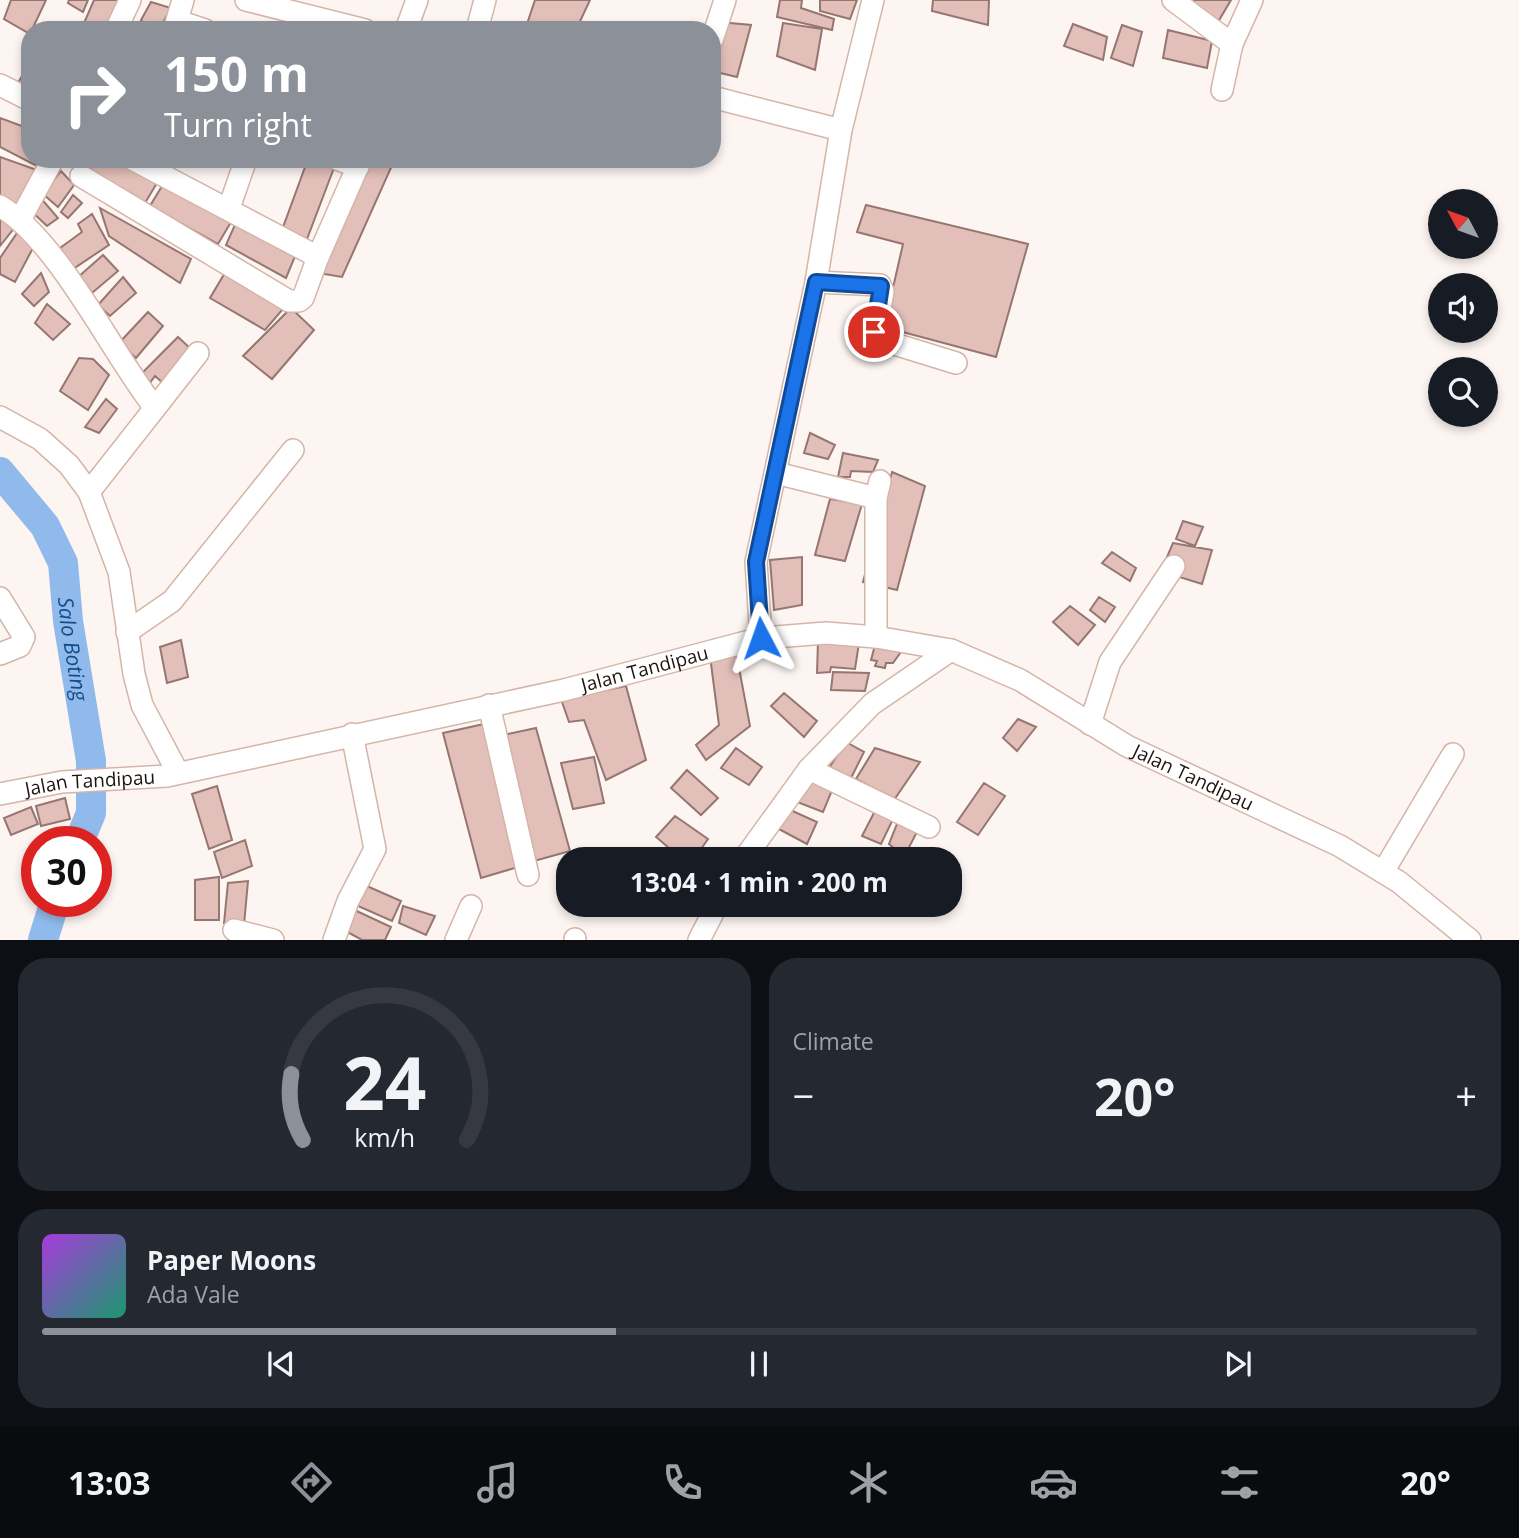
<!DOCTYPE html>
<html lang="en">
<head>
<meta charset="utf-8">
<style>
	body { margin:0; font-family:"Open Sans",sans-serif; background:#242831; color:#f1f3f6; height:100vh; display:flex; flex-direction:column; font-size:26px; white-space:nowrap }
	* { box-sizing:border-box; margin:0 }
	p { font-size:23px; color:#9ea1a6 }
	.icon { flex:none; width:38px; height:38px; fill:none; stroke:currentColor; stroke-width:2; stroke-linecap:round; stroke-linejoin:round }
	.map { position:relative; height:940px; overflow:hidden }
	.side { display:flex; flex-direction:column; gap:18px; padding:18px; background:#0d0f14; flex:1 }
	.side>* { flex:none }
	.hud { position:absolute; left:21px; top:21px; width:700px; height:147px; border-radius:28px; box-shadow:0 4px 10px #0003; background:#8c9099; color:#fff; overflow:hidden }
	.needle { width:46px; rotate:311deg }
	.controls { position:absolute; left:1428px; top:189px; display:grid; gap:14px }
	.controls a { display:grid; place-items:center; width:70px; height:70px; border-radius:50%; background:#171b24; box-shadow:0 4px 10px #0003; font-size:35px }
	.speed { position:absolute; left:21px; top:826px; display:flex; gap:14px; font-size:35px; font-weight:700; text-align:center }
	.speed>* { display:grid; place-content:center; width:91px; height:91px; border-radius:50%; background:#171b24; box-shadow:0 4px 10px #0003; line-height:1 }
	.speed .limit { border:10px solid #d22; background:#fff; color:#111 }
	.pin { position:absolute; display:grid; place-items:center; width:60px; height:60px; color:#fff; margin:-30px; border:4px solid #fff; border-radius:50%; box-shadow:0 2px 7px #0007 }
	.me { position:absolute; width:77px; margin:-38px; rotate:356deg; stroke-linejoin:round; filter:drop-shadow(0 0 5px #0008) }
	.turn { display:flex; align-items:center; gap:24px; height:147px; padding:0 28px; font-size:32px }
	.turn .icon { width:91px; height:91px; stroke-width:2.5 }
	.turn b { display:block; font-size:49px; line-height:60px }
	.big { font-size:52px; font-weight:700; line-height:1.1 }
	.side .card { flex:1; display:flex; flex-direction:column; justify-content:center; gap:10px; min-width:0; padding:0 24px; border-radius:28px; background:#242831 }
	.side .dial { align-items:center; gap:0 }
	.dial svg { height:182px; overflow:visible; fill:none; stroke:#363941; stroke-width:7; stroke-linecap:round; text-anchor:middle }
	.dial text { fill:#f1f3f6; stroke:none }
	.song { display:flex; align-items:center; gap:21px }
	.cover { width:84px; height:84px; border-radius:10px; background:linear-gradient(135deg,hsl(280 70% 55%),hsl(160 70% 35%)) }
	.played { height:7px; border-radius:4px; background:linear-gradient(90deg,#8c9099 40%,#363941 40%) }
	.keys { display:flex; justify-content:space-around; direction:ltr }
	.heat { display:flex; justify-content:space-between; align-items:center; font-size:38px; direction:ltr }
	.side .tiles { flex:1; display:grid; gap:18px; grid-template-columns:1fr 1fr }
	.card:last-child { grid-column:span 2 }
	.trip { position:absolute; left:556px; top:847px; width:406px; height:70px; border-radius:28px; background:#171b24; box-shadow:0 4px 10px #0003; font-weight:700; line-height:70px; text-align:center }
	.dock { display:flex; height:112px; justify-content:space-around; align-items:center; background:#090b0e; color:#9ea1a6 }
	.dock .icon { width:49px; height:49px }
	.dock .current { color:#8c9099 }
	.dock b { font-size:32px; color:#f1f3f6 }
	.map>svg:first-child { display:block }
</style>
</head>
<body>
<div class="map">
<svg width="1519" height="940" viewBox="0 0 1519 940">
	<rect width="100%" height="100%" fill="#fcf5f2"/>
	<g fill="none" stroke-linecap="round" stroke-linejoin="round">
		<g stroke="#91baec" stroke-width="30">
			<path id="s1" d="M 0,472 L 45,526 L 63,563 L 68,621 L 91,761 L 91,813 L 79,842"/>
			<path d="M 43,940 L 55,901"/>
		</g>
	</g>
	<path fill="#e3bfb9" stroke="#967670" stroke-width="2" d="M 11,0 L 46,0 L 30,34 L 4,19 Z
		M 69,0 L 88,0 L 83,12 L 68,3 Z
		M 94,0 L 123,0 L 108,30 L 81,30 Z
		M 535,0 L 590,0 L 576,30 L 525,30 Z
		M 780,0 L 802,0 L 801,8 L 834,19 L 832,30 L 777,17 Z
		M 820,0 L 857,0 L 850,19 L 820,11 Z
		M 933,0 L 989,0 L 988,25 L 932,11 Z
		M 1187,0 L 1231,0 L 1218,22 Z
		M 151,2 L 171,8 L 159,30 L 150,30 L 141,20 Z
		M 719,22 L 751,25 L 737,77 L 712,71 Z
		M 783,23 L 822,29 L 815,70 L 777,56 Z
		M 1073,24 L 1107,37 L 1103,60 L 1064,46 Z
		M 1122,25 L 1142,32 L 1133,66 L 1111,58 Z
		M 1168,30 L 1212,41 L 1207,68 L 1163,58 Z
		M 30,62 L 30,90 L 18,83 Z
		M 0,118 L 30,129 L 30,159 L 40,159 L 35,165 L 0,147 Z
		M 0,157 L 37,170 L 20,207 L 0,195 Z
		M 97,159 L 124,159 L 160,178 L 145,203 L 88,172 Z
		M 308,159 L 337,160 L 307,239 L 282,230 Z
		M 368,159 L 394,161 L 342,277 L 318,273 Z
		M 61,171 L 74,185 L 58,207 L 43,194 Z
		M 165,181 L 234,217 L 218,244 L 150,206 Z
		M 73,195 L 82,203 L 68,218 L 61,212 Z
		M 39,196 L 58,218 L 47,226 L 30,210 Z
		M 866,205 L 1028,244 L 996,357 L 884,327 L 903,244 L 857,232 Z
		M 100,208 L 191,259 L 180,283 L 109,236 Z
		M 92,214 L 109,245 L 73,269 L 60,248 L 82,232 L 78,224 Z
		M 0,218 L 15,227 L 0,246 Z
		M 237,220 L 298,249 L 286,278 L 226,245 Z
		M 17,233 L 34,246 L 15,282 L 0,274 L 0,258 Z
		M 103,255 L 118,271 L 92,293 L 77,278 Z
		M 226,271 L 283,309 L 265,330 L 210,298 Z
		M 41,273 L 49,292 L 34,306 L 22,294 Z
		M 123,277 L 136,293 L 110,316 L 98,305 Z
		M 47,304 L 70,324 L 53,340 L 35,323 Z
		M 291,308 L 314,330 L 272,379 L 243,356 Z
		M 148,312 L 163,326 L 136,358 L 119,343 Z
		M 178,337 L 191,349 L 163,383 L 155,376 L 149,384 L 141,374 Z
		M 79,358 L 93,359 L 109,375 L 88,410 L 60,391 Z
		M 106,399 L 117,409 L 99,433 L 85,427 Z
		M 810,433 L 835,445 L 828,459 L 804,453 Z
		M 843,453 L 878,460 L 873,472 L 851,471 L 850,477 L 838,477 Z
		M 892,472 L 925,486 L 897,590 L 863,582 Z
		M 830,499 L 862,504 L 845,561 L 815,555 Z
		M 1183,521 L 1203,527 L 1195,546 L 1176,539 Z
		M 1173,543 L 1212,550 L 1202,584 L 1176,576 L 1182,564 L 1167,557 Z
		M 1112,552 L 1136,568 L 1130,581 L 1102,563 Z
		M 802,557 L 802,605 L 774,610 L 770,560 Z
		M 1099,597 L 1115,607 L 1105,622 L 1090,610 Z
		M 1070,606 L 1095,625 L 1078,645 L 1053,622 Z
		M 181,640 L 188,677 L 167,683 L 160,647 Z
		M 818,641 L 859,643 L 855,669 L 831,667 L 830,672 L 817,673 Z
		M 875,645 L 903,649 L 893,663 L 886,663 L 885,668 L 875,666 L 877,661 L 871,660 Z
		M 736,652 L 750,726 L 706,760 L 696,745 L 719,725 L 710,656 Z
		M 833,672 L 869,673 L 865,691 L 831,690 Z
		M 626,686 L 646,760 L 606,780 L 584,720 L 569,722 L 561,699 Z
		M 784,693 L 817,721 L 804,737 L 771,706 Z
		M 1018,719 L 1036,727 L 1017,751 L 1003,738 Z
		M 484,724 L 518,867 L 481,878 L 443,733 Z
		M 536,728 L 570,851 L 534,861 L 503,735 Z
		M 846,742 L 864,752 L 850,780 L 829,768 Z
		M 736,748 L 762,767 L 749,785 L 721,768 Z
		M 875,748 L 920,762 L 894,800 L 856,779 Z
		M 594,757 L 604,803 L 573,809 L 561,763 Z
		M 687,770 L 718,798 L 701,815 L 671,788 Z
		M 805,780 L 833,788 L 823,812 L 792,800 Z
		M 984,783 L 1005,796 L 978,835 L 957,822 Z
		M 217,786 L 232,840 L 209,849 L 192,794 Z
		M 65,798 L 70,819 L 41,826 L 36,806 Z
		M 31,807 L 38,824 L 11,835 L 4,818 Z
		M 877,807 L 895,815 L 881,844 L 862,836 Z
		M 788,809 L 817,822 L 807,844 L 777,828 Z
		M 675,816 L 708,839 L 694,859 L 682,859 L 656,837 Z
		M 899,819 L 918,830 L 904,857 L 889,844 Z
		M 245,840 L 252,866 L 222,878 L 214,852 Z
		M 219,877 L 219,920 L 195,920 L 195,880 Z
		M 248,881 L 244,925 L 224,923 L 228,883 Z
		M 360,883 L 401,901 L 392,921 L 349,902 Z
		M 403,906 L 435,916 L 426,935 L 399,923 Z
		M 348,907 L 391,927 L 385,940 L 362,940 L 340,928 Z"/>
	<g fill="none" stroke-linecap="round" stroke-linejoin="round">
		<defs>
			<g id="minor">
				<path d="M 246,0 L 365,30"/>
				<path d="M 1173,0 L 1232,44 L 1252,0"/>
				<path d="M 178,21 L 205,30"/>
				<path d="M 116,30 L 130,0"/>
				<path d="M 174,30 L 183,0"/>
				<path d="M 406,30 L 417,0"/>
				<path d="M 477,30 L 485,0"/>
				<path d="M 712,40 L 725,0"/>
				<path d="M 0,85 L 30,100"/>
				<path d="M 1222,90 L 1232,44"/>
				<path d="M 712,97 L 841,130"/>
				<path d="M 132,159 L 318,257 L 361,159"/>
				<path d="M 337,159 L 358,167"/>
				<path d="M 81,176 L 289,301 L 299,301 L 303,298 L 318,257"/>
				<path d="M 0,206 C 58,240 111,352 155,408 L 89,492"/>
				<path d="M 229,208 L 246,159"/>
				<path d="M 21,218 L 53,159"/>
				<path d="M 816,282 L 880,285 L 883,291 L 875,338 L 956,363"/>
				<path d="M 155,408 L 198,353"/>
				<path d="M 0,417 L 40,439 L 69,465 L 89,492 L 119,572 L 134,674 L 142,705 L 178,773"/>
				<path d="M 776,473 L 876,498"/>
				<path d="M 0,598 L 24,637 L 20,646 L 0,654"/>
				<path d="M 127,632 L 172,601 L 293,450"/>
				<path d="M 876,637 L 876,498 L 880,481"/>
				<path d="M 761,638 L 756,562 L 816,282 L 841,130 L 873,0"/>
				<path d="M 489,705 L 528,875"/>
				<path d="M 1090,724 L 1110,662 L 1174,566"/>
				<path d="M 809,769 L 929,827"/>
				<path id="s2" d="M 0,794 L 62,782 L 167,776 L 564,690 L 761,638 L 826,633 L 876,637 L 951,650 L 1020,680 L 1127,746 L 1340,846 L 1399,882 L 1470,940"/>
				<path d="M 744,859 L 809,769 L 872,704 L 951,650"/>
				<path d="M 1383,872 L 1453,754"/>
				<path d="M 234,930 L 273,940"/>
				<path d="M 334,940 L 348,901 L 375,849 L 352,734"/>
				<path d="M 456,940 L 471,906"/>
				<path d="M 575,940 L 575,939"/>
				<path d="M 699,940 L 717,905"/>
			</g>
		</defs>
		<use href="#minor" stroke="#d5b5a7" stroke-width="24"/>
		<use href="#minor" stroke="#fff" stroke-width="21"/>
	</g>
	<g fill="none" stroke-linecap="round" stroke-linejoin="round">
		<defs>
			<path id="route" d="M 761,638 L 756,562 L 816,282 L 881,286 L 874,332"/>
		</defs>
		<use href="#route" stroke="#114b97" stroke-width="18"/>
		<use href="#route" stroke="#1a73e8" stroke-width="12"/>
	</g>
	<g text-anchor="middle" dominant-baseline="central" stroke-width="5" stroke-linejoin="round" paint-order="stroke">
		<g font-size="19" fill="#1d130e" stroke="#fff">
			<text stroke="none"><textPath href="#s2" startOffset="658">Jalan Tandipau</textPath></text>
			<text stroke="none"><textPath href="#s2" startOffset="1244">Jalan Tandipau</textPath></text>
			<text stroke="none"><textPath href="#s2" startOffset="91">Jalan Tandipau</textPath></text>
		</g>
		<g font-size="21" font-style="italic" fill="#154c88" stroke="#fff">
			<text stroke="none"><textPath href="#s1" startOffset="198">Salo Boting</textPath></text>
		</g>
	</g>
</svg>
<div class="controls">
<a><svg class="needle" viewBox="-14 -14 28 28"><path d="M0-13l5 13h-10z" fill="#e53935"/><path d="M0 13l5-13h-10z" fill="#9ea1a6"/></svg></a>
<a><svg class="icon" aria-label="sound" viewBox="0 0 24 24"><path d="M4 9h4l5-4v14l-5-4H4zM17 9q2 3 0 6"/></svg></a>
<a><svg class="icon" aria-label="search" viewBox="0 0 24 24"><circle cx="10" cy="10" r="6"/><path d="M15 15l6 6"/></svg></a>
</div>
<div class="speed"><div class="limit">30</div></div>
<div class="pin" style="left:874px;top:332px;background:#d93025"><svg class="icon" aria-label="arrive" viewBox="0 0 24 24"><path d="M6 21V4h12l-3 4 3 4H6"/></svg></div>
<svg class="me" style="left:761px;top:638px" viewBox="-20 -20 40 40"><path d="M0-17L14 15 0 8-14 15z" fill="#1a73e8" stroke="#fff" stroke-width="4"/></svg>
<div class="trip">13:04 · 1 min · 200 m</div>
<div class="hud">
<div class="turn"><svg class="icon" aria-label="right" viewBox="0 0 24 24"><path d="M7 20v-9h11M14 6l5 5-5 5"/></svg><div><b>150 m</b>Turn right</div></div>
</div>
</div>
<section class="side">
<div class="tiles">
<div class="card dial"><svg viewBox="0 0 100 80">
<path d="M14 69A42 42 0 1 1 86 69"/>
<path d="M14 69A42 42 0 0 1 9 40" stroke="#8c9099"/>
<text x="50" y="56" font-size="32" font-weight="700">24</text>
<text x="50" y="72" font-size="11">km/h</text>
</svg></div>
<div class="card"><p>Climate</p>
<div class="heat"><a>−</a><b class="big">20°</b><a>+</a></div>
</div>
<div class="card">
<div class="song"><i class="cover"></i><div><b>Paper Moons</b><p>Ada Vale</p></div></div>
<div class="played"></div>
<div class="keys"><svg class="icon" aria-label="previous" viewBox="0 0 24 24"><path d="M18 5L8 12l10 7zM5 5v14"/></svg><svg class="icon" aria-label="pause" viewBox="0 0 24 24"><path d="M8 5v14M16 5v14"/></svg><svg class="icon" aria-label="next" viewBox="0 0 24 24"><path d="M6 5l10 7-10 7zM19 5v14"/></svg></div>
</div>
</div>
</section>
<nav class="dock">
<b>13:03</b>
<svg class="icon current" aria-label="directions" viewBox="0 0 24 24"><path d="M12 3l9 9-9 9-9-9zM9 14v-3h6M13 9l2 2-2 2"/></svg>
<svg class="icon" aria-label="music" viewBox="0 0 24 24"><path d="M9 18V5l10-2v13"/><circle cx="6" cy="18" r="3"/><circle cx="16" cy="16" r="3"/></svg>
<svg class="icon" aria-label="phone" viewBox="0 0 24 24"><path d="M5 4h4l2 5-3 2q2 4 5 5l2-3 5 2v4C11 20 4 13 5 4z"/></svg>
<svg class="icon" aria-label="climate" viewBox="0 0 24 24"><path d="M12 3v18M4 7l16 10M4 17L20 7"/></svg>
<svg class="icon" aria-label="car" viewBox="0 0 24 24"><path d="M5 17H2v-5l4-1 3-4h7l3 4 3 1v5h-3M9 17h6M6 11h13"/><circle cx="7" cy="17" r="2"/><circle cx="17" cy="17" r="2"/></svg>
<svg class="icon" aria-label="filters" viewBox="0 0 24 24"><path d="M4 7h16M4 17h16"/><circle cx="9" cy="7" r="2"/><circle cx="15" cy="17" r="2"/></svg>
<b>20°</b>
</nav>
</body>
</html>
